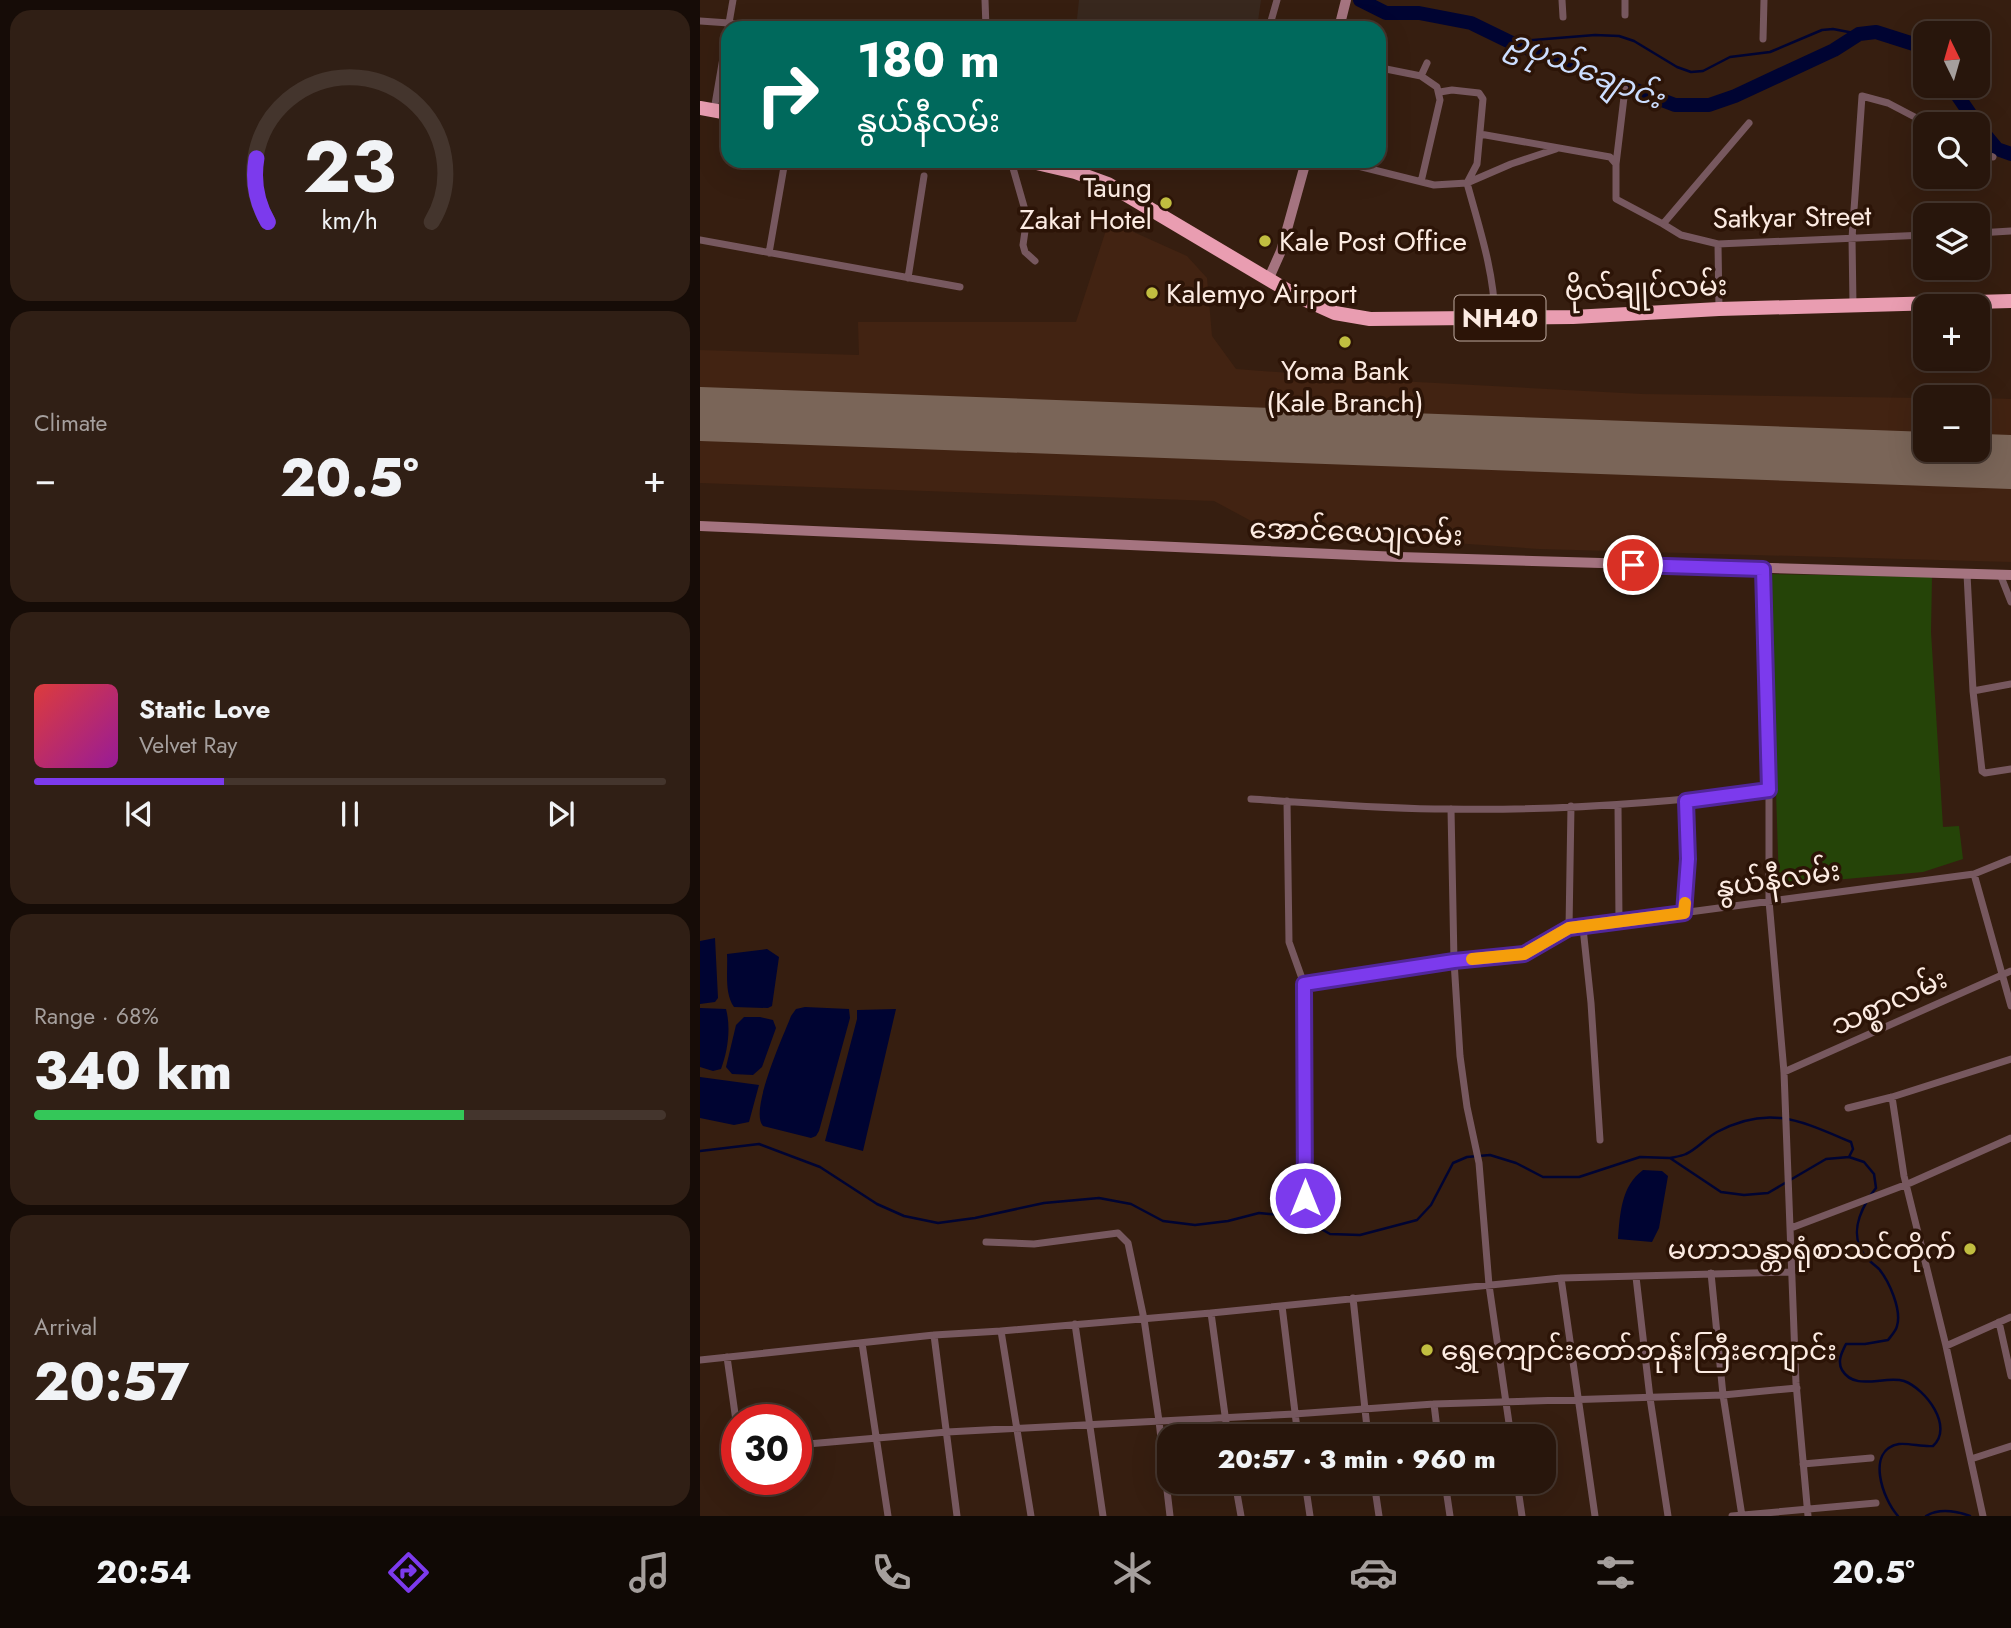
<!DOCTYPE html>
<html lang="en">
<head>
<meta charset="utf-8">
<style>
	body { margin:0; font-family:Jost,"Noto Sans Myanmar",sans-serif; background:#301f15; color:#f1f3f6; height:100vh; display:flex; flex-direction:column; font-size:26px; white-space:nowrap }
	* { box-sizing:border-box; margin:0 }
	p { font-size:23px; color:#a59f9d }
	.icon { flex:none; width:38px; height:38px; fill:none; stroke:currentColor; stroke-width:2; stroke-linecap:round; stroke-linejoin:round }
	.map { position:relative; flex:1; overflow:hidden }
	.details { display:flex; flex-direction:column; gap:10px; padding:10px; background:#160c07; width:700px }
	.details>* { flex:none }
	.top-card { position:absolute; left:21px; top:21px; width:665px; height:147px; border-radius:21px; box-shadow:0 7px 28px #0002,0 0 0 2px #44352d; background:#00695c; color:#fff; overflow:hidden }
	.needle { width:46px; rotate:355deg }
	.fabs { position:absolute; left:1213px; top:21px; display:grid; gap:14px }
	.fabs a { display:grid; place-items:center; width:77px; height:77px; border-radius:14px; background:#28160c; box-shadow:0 7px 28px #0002,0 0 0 2px #44352d; font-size:35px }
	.speed { position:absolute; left:21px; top:1404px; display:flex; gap:14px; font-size:35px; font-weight:700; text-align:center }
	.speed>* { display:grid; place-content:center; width:91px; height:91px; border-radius:50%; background:#28160c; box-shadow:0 7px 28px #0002,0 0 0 2px #44352d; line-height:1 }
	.speed .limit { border:10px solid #d22; background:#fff; color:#111 }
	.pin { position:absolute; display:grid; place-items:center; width:60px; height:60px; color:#fff; margin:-30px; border:4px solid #fff; border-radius:50%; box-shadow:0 2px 7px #0007 }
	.me { position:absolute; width:77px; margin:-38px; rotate:0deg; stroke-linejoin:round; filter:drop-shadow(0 0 5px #0008) }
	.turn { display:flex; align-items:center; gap:24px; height:147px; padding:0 21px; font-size:32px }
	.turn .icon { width:91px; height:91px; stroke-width:2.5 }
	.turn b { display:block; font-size:49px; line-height:60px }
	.big { font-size:52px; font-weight:800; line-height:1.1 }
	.details .card { flex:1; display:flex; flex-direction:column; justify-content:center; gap:10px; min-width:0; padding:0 24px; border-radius:21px; background:#301f15 }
	.details .dial { align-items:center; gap:0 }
	.dial svg { height:182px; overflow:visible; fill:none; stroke:#44352d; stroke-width:7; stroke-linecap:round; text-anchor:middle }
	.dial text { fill:#f1f3f6; stroke:none }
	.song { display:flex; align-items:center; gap:21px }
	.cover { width:84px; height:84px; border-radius:10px; background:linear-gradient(135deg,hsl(0 70% 55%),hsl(300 70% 35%)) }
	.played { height:7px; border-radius:4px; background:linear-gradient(90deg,#7c3aed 30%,#44352d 30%) }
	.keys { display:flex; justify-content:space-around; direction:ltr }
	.heat { display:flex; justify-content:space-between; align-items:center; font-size:38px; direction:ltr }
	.charge { height:10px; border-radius:5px; background:linear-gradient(90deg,#34c759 68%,#44352d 0) }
	.trip { position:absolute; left:457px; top:1424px; width:399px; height:70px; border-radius:21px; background:#28160c; box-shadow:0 7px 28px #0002,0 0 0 2px #44352d; font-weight:800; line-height:70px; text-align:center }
	.dock { display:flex; height:112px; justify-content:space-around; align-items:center; background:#100905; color:#a59f9d }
	.dock .icon { width:49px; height:49px }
	.dock .active { color:#7c3aed }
	.dock b { font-size:32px; color:#f1f3f6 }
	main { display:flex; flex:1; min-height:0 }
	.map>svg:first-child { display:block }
</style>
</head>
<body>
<main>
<section class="details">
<div class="card dial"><svg viewBox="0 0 100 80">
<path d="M14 69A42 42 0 1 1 86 69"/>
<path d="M14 69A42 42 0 0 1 9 41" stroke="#7c3aed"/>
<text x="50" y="56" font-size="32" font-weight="700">23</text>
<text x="50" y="72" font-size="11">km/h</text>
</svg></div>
<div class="card"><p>Climate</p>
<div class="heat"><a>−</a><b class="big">20.5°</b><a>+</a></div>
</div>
<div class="card">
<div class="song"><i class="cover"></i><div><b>Static Love</b><p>Velvet Ray</p></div></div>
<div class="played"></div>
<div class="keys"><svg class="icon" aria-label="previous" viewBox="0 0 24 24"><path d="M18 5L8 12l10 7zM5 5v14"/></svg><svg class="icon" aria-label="pause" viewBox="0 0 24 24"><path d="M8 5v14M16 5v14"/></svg><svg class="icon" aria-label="next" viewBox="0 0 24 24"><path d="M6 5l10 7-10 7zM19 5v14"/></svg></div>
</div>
<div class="card"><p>Range · 68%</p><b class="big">340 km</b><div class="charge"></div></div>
<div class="card"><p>Arrival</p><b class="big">20:57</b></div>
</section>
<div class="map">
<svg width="1311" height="1516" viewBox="0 0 1311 1516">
	<rect width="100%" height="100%" fill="#361e10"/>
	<path fill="#422312" d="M 409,221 L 487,256 L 507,278 L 512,336 L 536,369 L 698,381 L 942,394 L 1225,398 L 1225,450 L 1278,450 L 1278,398 L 1311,399 L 1311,562 L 839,549 L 568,530 L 514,501 L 0,483 L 0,350 L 159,355 L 158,322 L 376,322 Z"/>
	<path fill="#38281e" d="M 379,0 L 561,0 L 557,28 L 376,28 Z
		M 476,161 L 539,161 L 538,170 Z"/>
	<path fill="#254408" d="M 1069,574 L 1232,577 L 1231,632 L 1243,827 L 1259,826 L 1263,859 L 1223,872 L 1079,885 Z"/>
	<path fill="#000432" d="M 15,938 L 18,998 L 15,1002 L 0,1004 L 0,941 Z
		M 67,949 L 79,957 L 72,1006 L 68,1008 L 34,1007 C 24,993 28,971 27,954 Z
		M 105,1007 L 149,1009 L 150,1018 L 119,1131 L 116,1136 L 111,1138 L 63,1126 C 49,1111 83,1037 91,1016 L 96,1009 Z
		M 0,1008 L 26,1009 C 31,1027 28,1051 21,1069 L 13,1071 L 0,1067 Z
		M 196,1009 L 163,1151 L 125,1141 L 157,1019 L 157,1010 Z
		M 44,1017 L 60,1017 L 73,1020 L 76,1028 L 62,1067 L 53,1075 L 32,1074 L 26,1067 L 36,1025 Z
		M 0,1077 L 59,1085 L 49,1122 L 34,1125 L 0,1118 Z
		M 943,1170 L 962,1171 L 968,1176 L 959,1228 L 952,1242 L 918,1239 C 920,1214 921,1186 943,1170 Z"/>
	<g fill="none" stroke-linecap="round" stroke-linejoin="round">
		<path stroke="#000432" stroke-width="2.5" d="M 810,42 L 895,35 L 919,36 L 934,41 L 977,67 L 991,72 L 1003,71 L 1030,57 L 1070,52 L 1122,30 L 1133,29 L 1159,34
			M 0,1151 L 59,1144 L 120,1167 L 177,1204 L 204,1216 L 238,1223 L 275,1218 L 344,1203 L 399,1198 L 431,1204 L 463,1221 L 495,1225 L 528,1221 L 559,1213 L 600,1217 L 630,1234 L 660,1235 L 717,1220 L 731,1205 L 753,1163 L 767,1157 L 790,1155 L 816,1163 L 843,1177 L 879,1177 L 940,1157 L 970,1158 L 1021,1192 L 1044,1195 L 1068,1193 L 1126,1159 L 1149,1157 L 1164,1162 L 1174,1174 L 1176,1188 L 1170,1196
			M 970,1158 C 975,1157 982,1156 986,1154 C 997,1149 1006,1138 1017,1132 C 1069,1104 1101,1121 1151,1142 L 1153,1149 L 1149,1157
			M 1167,1201 C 1156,1220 1151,1240 1167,1258 C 1170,1262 1175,1265 1179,1269 C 1189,1281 1202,1310 1197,1326 C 1196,1331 1191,1336 1188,1340 L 1165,1344 L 1146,1344 C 1142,1352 1137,1361 1142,1370 C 1155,1392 1185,1375 1204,1381 C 1226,1389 1254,1427 1233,1446 C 1222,1447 1210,1443 1199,1444 C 1165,1450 1183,1500 1198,1516
			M 1226,1516 C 1239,1508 1256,1511 1270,1516"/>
		<path stroke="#000432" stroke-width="14" d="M 660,0 L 686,13 L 719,13 L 771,23 L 810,42 L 975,105 L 1009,105 L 1035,96 L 1134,50 L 1159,34 L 1176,32 L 1220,46 L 1225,50
			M 1251,86 L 1277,124
			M 1278,126 L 1297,149 L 1311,154"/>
		<path stroke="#7a6558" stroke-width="54" d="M 0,414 L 1311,462"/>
		<path stroke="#77585f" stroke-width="7" d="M 285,0 L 286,28
			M 862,0 L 863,17
			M 925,0 L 925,15
			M 0,21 L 29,23 L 33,0
			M 569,28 L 577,0
			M 1063,39 L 1064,0
			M 679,90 L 681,74 L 686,69 L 721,76
			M 14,110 L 29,23 L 57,28
			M 780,134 L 910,157 L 916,164 L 916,199 L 963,224 L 1049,123
			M 1278,151 L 1293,157
			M 311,161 L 327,217 L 323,245 L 325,252 L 335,261
			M 638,161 L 734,185 L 767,183 L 777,164 L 783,99 L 779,93 L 752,90 L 740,92
			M 916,164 L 925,89
			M 721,182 L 740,100 L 737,87 L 721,76 L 727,63
			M 963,224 L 981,235 L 1018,244 L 1225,235
			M 1278,233 L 1311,231
			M 0,240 L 260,287
			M 1018,244 L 1019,309
			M 69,253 L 85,161
			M 208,278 L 224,176
			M 1153,305 L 1152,238 L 1162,96 L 1188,103 L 1228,124
			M 795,318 C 794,271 779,227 767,183 L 811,164 L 856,149
			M 1063,569 L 1069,790 L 1069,901 L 1084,1072 L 1096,1383 L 1108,1516
			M 1267,574 L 1273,691 L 1282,771 L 1285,773 L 1311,769
			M 1300,574 L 1311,602
			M 1273,691 L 1311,684
			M 551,799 C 616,803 682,809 748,809 C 855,811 963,803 1069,790
			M 587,801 L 589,942 L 604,984 L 605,1198
			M 918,805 L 919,921
			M 751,809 L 754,961 L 760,1056 L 767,1107 L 779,1163 L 789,1285 L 811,1437
			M 1274,874 L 1311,1006
			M 984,913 L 988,859 L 986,801
			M 869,928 L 871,806
			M 883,928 L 891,1003 L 900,1140
			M 604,984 L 754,961 L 824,954 L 869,928 L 1274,874 L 1311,859
			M 1084,1072 L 1311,971
			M 1192,1097 L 1204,1176 L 1246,1346 L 1283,1516
			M 1148,1108 L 1192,1097 L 1311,1059
			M 1091,1228 L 1210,1183 L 1311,1138
			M 286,1242 L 334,1244 L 418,1233 L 428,1243 L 444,1319 L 459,1421 L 470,1516
			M 1011,1273 L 1023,1395 L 1042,1516
			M 936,1277 L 950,1398 L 968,1516
			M 861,1278 L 895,1516
			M 653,1298 L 668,1437
			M 582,1306 L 598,1437
			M 511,1313 L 528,1437
			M 1299,1322 L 1311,1376
			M 375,1324 L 403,1516
			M 234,1335 L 257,1516
			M 162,1343 L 188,1516
			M 1246,1346 L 1311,1317
			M 27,1357 L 37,1428
			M 0,1360 L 234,1335 L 301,1331
			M 734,1404 L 738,1437
			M 96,1445 L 247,1432 L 594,1414 L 734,1404 L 1023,1395 L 1097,1388
			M 1271,1459 L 1311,1446
			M 1103,1464 L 1171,1458
			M 535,1482 L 541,1516
			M 605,1482 L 610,1516
			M 674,1482 L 679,1516
			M 745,1482 L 750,1516
			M 817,1482 L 822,1516
			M 331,1516 L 301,1331 L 511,1313 L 861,1278 L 1091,1272
			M 1032,1516 L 1176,1503"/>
		<path stroke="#a57480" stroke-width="10" d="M 639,28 L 646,0
			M 569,278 L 581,251 L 606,161
			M 0,526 L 699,557 L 1311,575"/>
		<path stroke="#e99db1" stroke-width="14" d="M 0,108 L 28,113
			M 328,161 L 375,172 L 408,184 L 595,295 L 635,313 L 670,319 L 873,317 L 1019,309 L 1311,301"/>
	</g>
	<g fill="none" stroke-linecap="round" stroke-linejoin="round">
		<defs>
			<path id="route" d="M 605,1198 L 604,984 L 754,961 L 824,954 L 869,928 L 984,913 L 988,859 L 986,801 L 1069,790 L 1063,569 L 933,565"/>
		</defs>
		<use href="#route" stroke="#51269a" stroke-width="18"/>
		<use href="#route" stroke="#7c3aed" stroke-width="12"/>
		<path stroke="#f59e0b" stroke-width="12" d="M 772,959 L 824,954 L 869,928 L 984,913 L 985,903"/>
	</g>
	<g fill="#c1be40" stroke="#2c1407" stroke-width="2.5">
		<circle cx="466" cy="203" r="7"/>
		<circle cx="565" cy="241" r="7"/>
		<circle cx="452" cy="293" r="7"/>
		<circle cx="645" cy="342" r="7"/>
		<circle cx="1270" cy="1249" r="7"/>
		<circle cx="727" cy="1350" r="7"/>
	</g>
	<g text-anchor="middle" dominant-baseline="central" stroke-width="7" stroke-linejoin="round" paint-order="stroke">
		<rect fill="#2c1407" stroke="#beaaa0" stroke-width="2" x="754.5" y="295.5" width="91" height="45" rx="5"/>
		<g font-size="26" font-weight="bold" fill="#fcebe2">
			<text x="800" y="318">NH40</text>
		</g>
		<g font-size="28" fill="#fcebe2" stroke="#2c1407" text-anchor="start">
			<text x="452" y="187" text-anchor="end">Taung<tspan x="452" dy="32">Zakat Hotel</tspan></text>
			<text x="579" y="241">Kale Post Office</text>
			<text x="466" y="293">Kalemyo Airport</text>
			<text x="645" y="370" text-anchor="middle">Yoma Bank<tspan x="645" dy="32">(Kale Branch)</tspan></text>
			<text x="1256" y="1249" text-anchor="end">မဟာသန္တာရုံစာသင်တိုက်</text>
			<text x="741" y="1350">ရွှေကျောင်းတော်ဘုန်းကြီးကျောင်း</text>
		</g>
		<g font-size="28" fill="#fcebe2" stroke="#2c1407">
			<text transform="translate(1092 217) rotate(-1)">Satkyar Street</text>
			<text transform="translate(946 288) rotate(-2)">ဗိုလ်ချုပ်လမ်း</text>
			<text transform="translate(656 532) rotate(2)">အောင်ဇေယျလမ်း</text>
			<text transform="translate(1078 879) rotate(-8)">နွယ်နီလမ်း</text>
			<text transform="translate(1189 1002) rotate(-24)">သစ္စာလမ်း</text>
		</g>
		<g font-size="30" font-style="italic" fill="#ccdeff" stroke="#2c1407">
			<text transform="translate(886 69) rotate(22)">ဥပုသ်ချောင်း</text>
		</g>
	</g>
</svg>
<div class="fabs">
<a><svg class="needle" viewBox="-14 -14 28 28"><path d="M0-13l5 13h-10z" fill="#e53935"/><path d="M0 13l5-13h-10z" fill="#a59f9d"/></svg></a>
<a><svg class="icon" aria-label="search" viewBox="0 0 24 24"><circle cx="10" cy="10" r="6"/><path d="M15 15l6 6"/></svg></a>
<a><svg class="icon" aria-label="layers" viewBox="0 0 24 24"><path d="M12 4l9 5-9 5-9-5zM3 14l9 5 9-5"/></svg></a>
<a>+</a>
<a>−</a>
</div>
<div class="speed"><div class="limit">30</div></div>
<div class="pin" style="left:933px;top:565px;background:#d93025"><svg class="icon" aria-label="arrive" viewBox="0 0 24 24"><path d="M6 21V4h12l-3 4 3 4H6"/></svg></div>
<svg class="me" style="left:605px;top:1198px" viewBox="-20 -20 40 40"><circle r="17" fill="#7c3aed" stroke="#fff" stroke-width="3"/><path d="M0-11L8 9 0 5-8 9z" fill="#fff"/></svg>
<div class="trip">20:57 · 3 min · 960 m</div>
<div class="top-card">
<div class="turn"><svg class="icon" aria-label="right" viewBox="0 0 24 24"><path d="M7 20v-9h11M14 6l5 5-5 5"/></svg><div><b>180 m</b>နွယ်နီလမ်း</div></div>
</div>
</div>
</main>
<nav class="dock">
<b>20:54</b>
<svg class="icon active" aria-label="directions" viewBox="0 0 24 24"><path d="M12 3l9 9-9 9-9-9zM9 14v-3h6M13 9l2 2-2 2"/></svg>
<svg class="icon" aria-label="music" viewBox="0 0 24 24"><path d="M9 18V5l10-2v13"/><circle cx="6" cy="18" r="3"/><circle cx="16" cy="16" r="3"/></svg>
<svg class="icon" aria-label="phone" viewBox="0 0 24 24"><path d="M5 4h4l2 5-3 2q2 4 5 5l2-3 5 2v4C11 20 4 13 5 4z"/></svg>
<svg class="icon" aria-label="climate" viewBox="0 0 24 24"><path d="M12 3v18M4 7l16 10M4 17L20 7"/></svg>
<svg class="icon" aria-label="car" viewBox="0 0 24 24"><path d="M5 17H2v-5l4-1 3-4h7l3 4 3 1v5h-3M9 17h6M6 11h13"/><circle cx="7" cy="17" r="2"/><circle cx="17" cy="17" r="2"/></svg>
<svg class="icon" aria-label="filters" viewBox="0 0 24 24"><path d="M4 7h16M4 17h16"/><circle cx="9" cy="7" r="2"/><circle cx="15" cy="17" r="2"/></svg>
<b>20.5°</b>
</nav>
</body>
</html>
